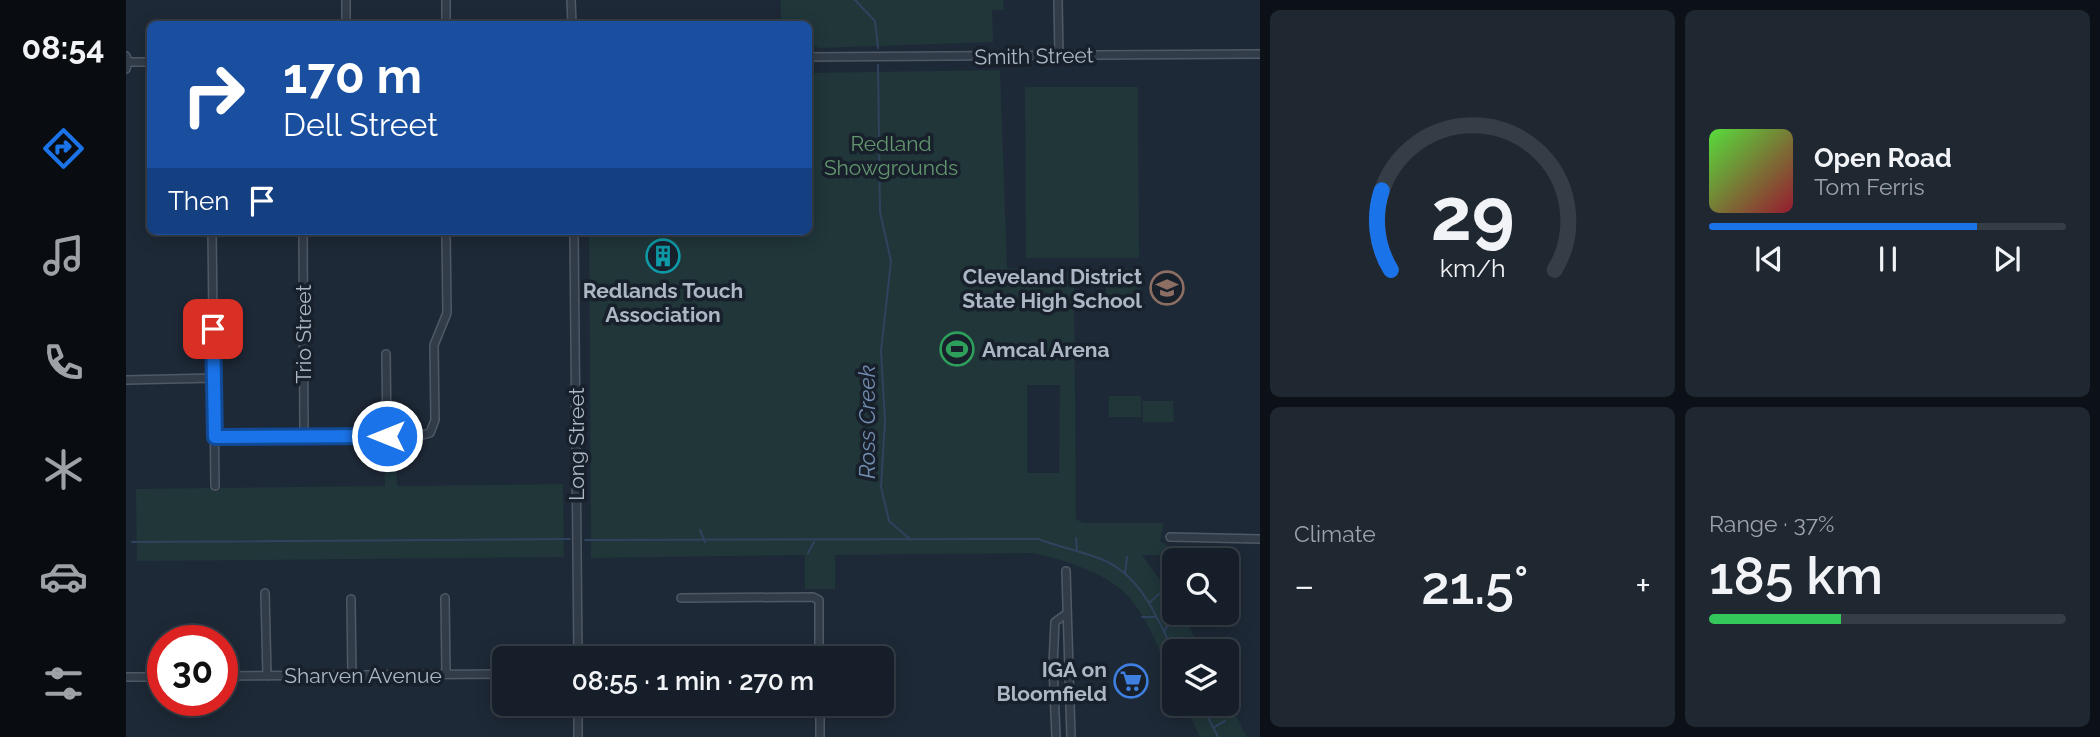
<!DOCTYPE html>
<html lang="en">
<head>
<meta charset="utf-8">
<style>
	body { margin:0; font-family:Raleway,sans-serif; background:#1f2731; color:#f1f3f6; height:100vh; display:flex; flex-direction:column; font-size:26px; white-space:nowrap }
	* { box-sizing:border-box; margin:0 }
	p { font-size:23px; color:#9ea2a8 }
	.icon { flex:none; width:38px; height:38px; fill:none; stroke:currentColor; stroke-width:2; stroke-linecap:round; stroke-linejoin:round }
	.map { position:relative; flex:1; overflow:hidden }
	.sheet { display:flex; flex-direction:column; gap:10px; padding:10px; background:#0c1117; width:840px }
	.sheet>* { flex:none }
	.top-card { position:absolute; left:21px; top:21px; width:665px; height:214px; border-radius:10px; box-shadow:0 4px 18px #0003,0 0 0 2px #353d46; background:#1a4fa0; color:#fff; overflow:hidden }
	.fabs { position:absolute; left:1036px; top:548px; display:grid; gap:14px }
	.fabs a { display:grid; place-items:center; width:77px; height:77px; border-radius:10px; background:#161f29; box-shadow:0 4px 18px #0003,0 0 0 2px #353d46; font-size:35px }
	.speed { position:absolute; left:21px; top:625px; display:flex; gap:14px; font-size:35px; font-weight:700; text-align:center }
	.speed>* { display:grid; place-content:center; width:91px; height:91px; border-radius:50%; background:#161f29; box-shadow:0 4px 18px #0003,0 0 0 2px #353d46; line-height:1 }
	.speed .limit { border:10px solid #d22; background:#fff; color:#111 }
	.pin { position:absolute; display:grid; place-items:center; width:60px; height:60px; color:#fff; margin:-30px; border-radius:14px; box-shadow:0 4px 10px #0006 }
	.me { position:absolute; width:77px; margin:-38px; rotate:270deg; stroke-linejoin:round; filter:drop-shadow(0 0 5px #0008) }
	.turn { display:flex; align-items:center; gap:24px; height:147px; padding:0 21px; font-size:32px }
	.turn .icon { width:91px; height:91px; stroke-width:2.5 }
	.turn b { display:block; font-size:49px; line-height:60px }
	.then { display:flex; align-items:center; height:66px; padding:0 21px; background:#0003; gap:14px; font-size:26px }
	.big { font-size:52px; font-weight:600; line-height:1.1 }
	.sheet .tile { flex:1; display:flex; flex-direction:column; justify-content:center; gap:10px; min-width:0; padding:0 24px; border-radius:10px; background:#1f2731 }
	.sheet .dial { align-items:center; gap:0 }
	.dial svg { height:182px; overflow:visible; fill:none; stroke:#353d46; stroke-width:7; stroke-linecap:round; text-anchor:middle }
	.dial text { fill:#f1f3f6; stroke:none }
	.song { display:flex; align-items:center; gap:21px }
	.cover { width:84px; height:84px; border-radius:10px; background:linear-gradient(135deg,hsl(110 70% 55%),hsl(350 70% 35%)) }
	.played { height:7px; border-radius:4px; background:linear-gradient(90deg,#1a73e8 75%,#353d46 75%) }
	.keys { display:flex; justify-content:space-around; direction:ltr }
	.heat { display:flex; justify-content:space-between; align-items:center; font-size:38px; direction:ltr }
	.charge { height:10px; border-radius:5px; background:linear-gradient(90deg,#34c759 37%,#353d46 0) }
	.sheet .tiles { flex:1; display:grid; gap:10px; grid-template-columns:repeat(2,1fr) }
	.trip { position:absolute; left:366px; top:646px; width:402px; height:70px; border-radius:10px; background:#161f29; box-shadow:0 4px 18px #0003,0 0 0 2px #353d46; font-weight:600; line-height:70px; text-align:center }
	main { display:flex; flex:1; min-height:0 }
	.menu { display:flex; flex-direction:column; width:126px; justify-content:space-around; align-items:center; background:#090c10; color:#9ea2a8 }
	.menu .icon { width:49px; height:49px }
	.menu .on { color:#1a73e8 }
	.menu b { font-size:32px; color:#f1f3f6 }
	.map>svg:first-child { display:block }
</style>
</head>
<body>
<main>
<nav class="menu">
<b>08:54</b>
<svg class="icon on" aria-label="directions" viewBox="0 0 24 24"><path d="M12 3l9 9-9 9-9-9zM9 14v-3h6M13 9l2 2-2 2"/></svg>
<svg class="icon" aria-label="music" viewBox="0 0 24 24"><path d="M9 18V5l10-2v13"/><circle cx="6" cy="18" r="3"/><circle cx="16" cy="16" r="3"/></svg>
<svg class="icon" aria-label="phone" viewBox="0 0 24 24"><path d="M5 4h4l2 5-3 2q2 4 5 5l2-3 5 2v4C11 20 4 13 5 4z"/></svg>
<svg class="icon" aria-label="climate" viewBox="0 0 24 24"><path d="M12 3v18M4 7l16 10M4 17L20 7"/></svg>
<svg class="icon" aria-label="car" viewBox="0 0 24 24"><path d="M5 17H2v-5l4-1 3-4h7l3 4 3 1v5h-3M9 17h6M6 11h13"/><circle cx="7" cy="17" r="2"/><circle cx="17" cy="17" r="2"/></svg>
<svg class="icon" aria-label="filters" viewBox="0 0 24 24"><path d="M4 7h16M4 17h16"/><circle cx="9" cy="7" r="2"/><circle cx="15" cy="17" r="2"/></svg>
</nav>
<div class="map">
<svg width="1134" height="737" viewBox="0 0 1134 737">
	<rect width="100%" height="100%" fill="#1e2937"/>
	<path fill="#203639" fill-rule="evenodd" d="M 655,0 L 877,0 L 878,10 L 866,10 L 867,42 L 693,48 L 683,44 L 682,24 L 655,24 Z
		M 874,70 L 881,268 L 948,272 L 950,519 L 957,523 L 1038,523 L 1034,541 L 1045,548 L 1046,555 L 1016,555 L 1048,599 L 1048,612 L 1056,613 L 1076,651 L 1048,651 L 1048,683 C 1035,656 1023,620 1003,597 C 981,573 937,559 906,553 L 709,555 L 709,589 L 679,589 L 679,555 L 465,558 L 463,231 L 682,231 L 683,73 ZM 901,385 L 934,385 L 933,473 L 901,473 Z
		M 899,87 L 1012,87 L 1013,258 L 900,258 Z
		M 1015,268 L 1015,300 L 999,300 L 999,295 L 996,300 L 980,300 L 980,269 L 996,269 L 997,274 L 999,269 Z
		M 983,396 L 1015,396 L 1015,417 L 983,417 Z
		M 1016,401 L 1047,401 L 1048,422 L 1017,422 Z
		M 258,444 L 270,444 L 271,486 L 437,484 L 438,557 L 11,561 L 10,489 L 259,486 Z
		M 1101,699 L 1121,737 L 1074,737 L 1058,704 L 1101,704 Z"/>
	<g fill="none" stroke-linecap="round" stroke-linejoin="round">
		<path stroke="#2f435e" stroke-width="2" d="M 729,0 L 749,21 L 752,48
			M 752,65 L 754,212 L 765,261 L 755,351 L 759,421 L 755,487 L 763,521 L 785,540
			M 574,530 L 579,542
			M 950,538 L 951,551
			M 459,540 L 912,539 C 933,547 955,551 975,559 C 1015,575 1030,616 1048,652
			M 6,542 L 444,539
			M 682,553 L 688,542
			M 999,573 L 1001,557
			M 1023,603 L 1033,594
			M 1016,617 L 1029,617
			M 1038,632 L 1044,621
			M 1075,704 L 1092,737
			M 1062,706 L 1069,704
			M 1084,716 L 1095,711
			M 1088,727 L 1099,721"/>
		<defs>
			<path id="minor" d="M 220,0 L 220,24
				M 320,0 L 320,24
				M 445,0 L 446,24
				M 932,0 L 933,56
				M 0,56 L 2,62 L 0,69
				M 682,57 L 1134,54
				M 2,62 L 24,62
				M 86,231 L 89,486
				M 177,231 L 178,436
				M 448,231 L 452,658
				M 260,354 L 261,436
				M 0,380 L 88,378
				M 89,437 L 293,436 L 304,433 L 309,420 L 308,345 L 321,313 L 320,231
				M 1044,537 L 1134,539
				M 940,571 L 945,737
				M 139,593 L 141,676
				M 319,598 L 320,674
				M 555,598 L 687,597 L 693,600 L 693,658
				M 225,599 L 226,675
				M 96,676 L 378,674
				M 0,677 L 37,677
				M 452,704 L 452,737
				M 694,704 L 694,737
				M 930,737 L 927,665 L 929,622 L 940,614"/>
		</defs>
		<use href="#minor" stroke="#4f5966" stroke-width="10"/>
		<use href="#minor" stroke="#323b48" stroke-width="7"/>
	</g>
	<g fill="none" stroke-linecap="round" stroke-linejoin="round">
		<defs>
			<path id="route" d="M 87,329 L 89,437 L 261,436"/>
		</defs>
		<use href="#route" stroke="#114b97" stroke-width="18"/>
		<use href="#route" stroke="#1a73e8" stroke-width="12"/>
	</g>
	<defs>
		<symbol id="building-ring" viewBox="-11 -11 22 22"><circle r="9.5" fill="#18202c" stroke="#0f9aa8" stroke-width="1.5"/><path d="M-4-6H4V6H1V3H-1V6H-4ZM-2.5-4.3h1.7v1.8h-1.7ZM.8-4.3h1.7v1.8H.8ZM-2.5-1h1.7V.8h-1.7ZM.8-1h1.7V.8H.8Z" fill="#0f9aa8"/></symbol>
		<symbol id="school-ring" viewBox="-11 -11 22 22"><circle r="9.5" fill="#18202c" stroke="#8d6e63" stroke-width="1.5"/><path d="M0-5L7-2L0 1L-7-2ZM-4 1L0 2.5L4 1V4Q0 6-4 4Z" fill="#8d6e63"/></symbol>
		<symbol id="stadium-ring" viewBox="-11 -11 22 22"><circle r="9.5" fill="#18202c" stroke="#2e9e5b" stroke-width="1.5"/><path d="M0-5a6.5 5 0 1 0 0 10a6.5 5 0 1 0 0-10ZM-3.5-1.8h7v3.6h-7Z" fill="#2e9e5b"/></symbol>
		<symbol id="supermarket-ring" viewBox="-11 -11 22 22"><circle r="9.5" fill="#18202c" stroke="#3f7fe0" stroke-width="1.5"/><path d="M-6-5.5h2.5l.6 2H6L4.5 2H-2.5L-4.4-4H-6ZM-1.5 3.2a1.3 1.3 0 1 0 .1 0ZM3 3.2a1.3 1.3 0 1 0 .1 0Z" fill="#3f7fe0"/></symbol>
	</defs>
	<g fill-rule="evenodd">
		<use href="#building-ring" x="518" y="237" width="38" height="38"/>
		<use href="#school-ring" x="1022" y="269" width="38" height="38"/>
		<use href="#stadium-ring" x="812" y="330" width="38" height="38"/>
		<use href="#supermarket-ring" x="986" y="662" width="38" height="38"/>
	</g>
	<g text-anchor="middle" dominant-baseline="central" stroke-width="7" stroke-linejoin="round" paint-order="stroke">
		<g font-size="21" fill="#acb6c5" stroke="#18202c">
			<text transform="translate(908 56) rotate(-1)">Smith Street</text>
			<text transform="translate(177 334) rotate(-90)">Trio Street</text>
			<text transform="translate(450 444) rotate(-90)">Long Street</text>
			<text x="237" y="675">Sharven Avenue</text>
		</g>
		<g font-size="21" fill="#63966e" stroke="#18202c">
			<text x="765" y="143">Redland<tspan x="765" dy="24">Showgrounds</tspan></text>
		</g>
		<g font-size="21" font-weight="bold" fill="#acb6c5" stroke="#18202c" text-anchor="end">
			<text x="1016" y="276">Cleveland District<tspan x="1016" dy="24">State High School</tspan></text>
			<text x="537" y="290" text-anchor="middle">Redlands Touch<tspan x="537" dy="24">Association</tspan></text>
			<text x="856" y="349" text-anchor="start">Amcal Arena</text>
			<text x="981" y="669">IGA on<tspan x="981" dy="24">Bloomfield</tspan></text>
		</g>
		<g font-size="23" font-style="italic" fill="#728db0" stroke="#18202c">
			<text transform="translate(740 422) rotate(-90)">Ross Creek</text>
		</g>
	</g>
</svg>
<div class="fabs">
<a><svg class="icon" aria-label="search" viewBox="0 0 24 24"><circle cx="10" cy="10" r="6"/><path d="M15 15l6 6"/></svg></a>
<a><svg class="icon" aria-label="layers" viewBox="0 0 24 24"><path d="M12 4l9 5-9 5-9-5zM3 14l9 5 9-5"/></svg></a>
</div>
<div class="speed"><div class="limit">30</div></div>
<div class="pin" style="left:87px;top:329px;background:#d93025"><svg class="icon" aria-label="arrive" viewBox="0 0 24 24"><path d="M6 21V4h12l-3 4 3 4H6"/></svg></div>
<svg class="me" style="left:261px;top:436px" viewBox="-20 -20 40 40"><circle r="17" fill="#1a73e8" stroke="#fff" stroke-width="3"/><path d="M0-11L8 9 0 5-8 9z" fill="#fff"/></svg>
<div class="trip">08:55 · 1 min · 270 m</div>
<div class="top-card">
<div class="turn"><svg class="icon" aria-label="right" viewBox="0 0 24 24"><path d="M7 20v-9h11M14 6l5 5-5 5"/></svg><div><b>170 m</b>Dell Street</div></div>
<div class="then">Then<svg class="icon" aria-label="arrive" viewBox="0 0 24 24"><path d="M6 21V4h12l-3 4 3 4H6"/></svg></div>
</div>
</div>
<section class="sheet">
<div class="tiles">
<div class="tile dial"><svg viewBox="0 0 100 80">
<path d="M14 69A42 42 0 1 1 86 69"/>
<path d="M14 69A42 42 0 0 1 10 34" stroke="#1a73e8"/>
<text x="50" y="56" font-size="32" font-weight="700">29</text>
<text x="50" y="72" font-size="11">km/h</text>
</svg></div>
<div class="tile">
<div class="song"><i class="cover"></i><div><b>Open Road</b><p>Tom Ferris</p></div></div>
<div class="played"></div>
<div class="keys"><svg class="icon" aria-label="previous" viewBox="0 0 24 24"><path d="M18 5L8 12l10 7zM5 5v14"/></svg><svg class="icon" aria-label="pause" viewBox="0 0 24 24"><path d="M8 5v14M16 5v14"/></svg><svg class="icon" aria-label="next" viewBox="0 0 24 24"><path d="M6 5l10 7-10 7zM19 5v14"/></svg></div>
</div>
<div class="tile"><p>Climate</p>
<div class="heat"><a>−</a><b class="big">21.5°</b><a>+</a></div>
</div>
<div class="tile"><p>Range · 37%</p><b class="big">185 km</b><div class="charge"></div></div>
</div>
</section>
</main>
</body>
</html>
